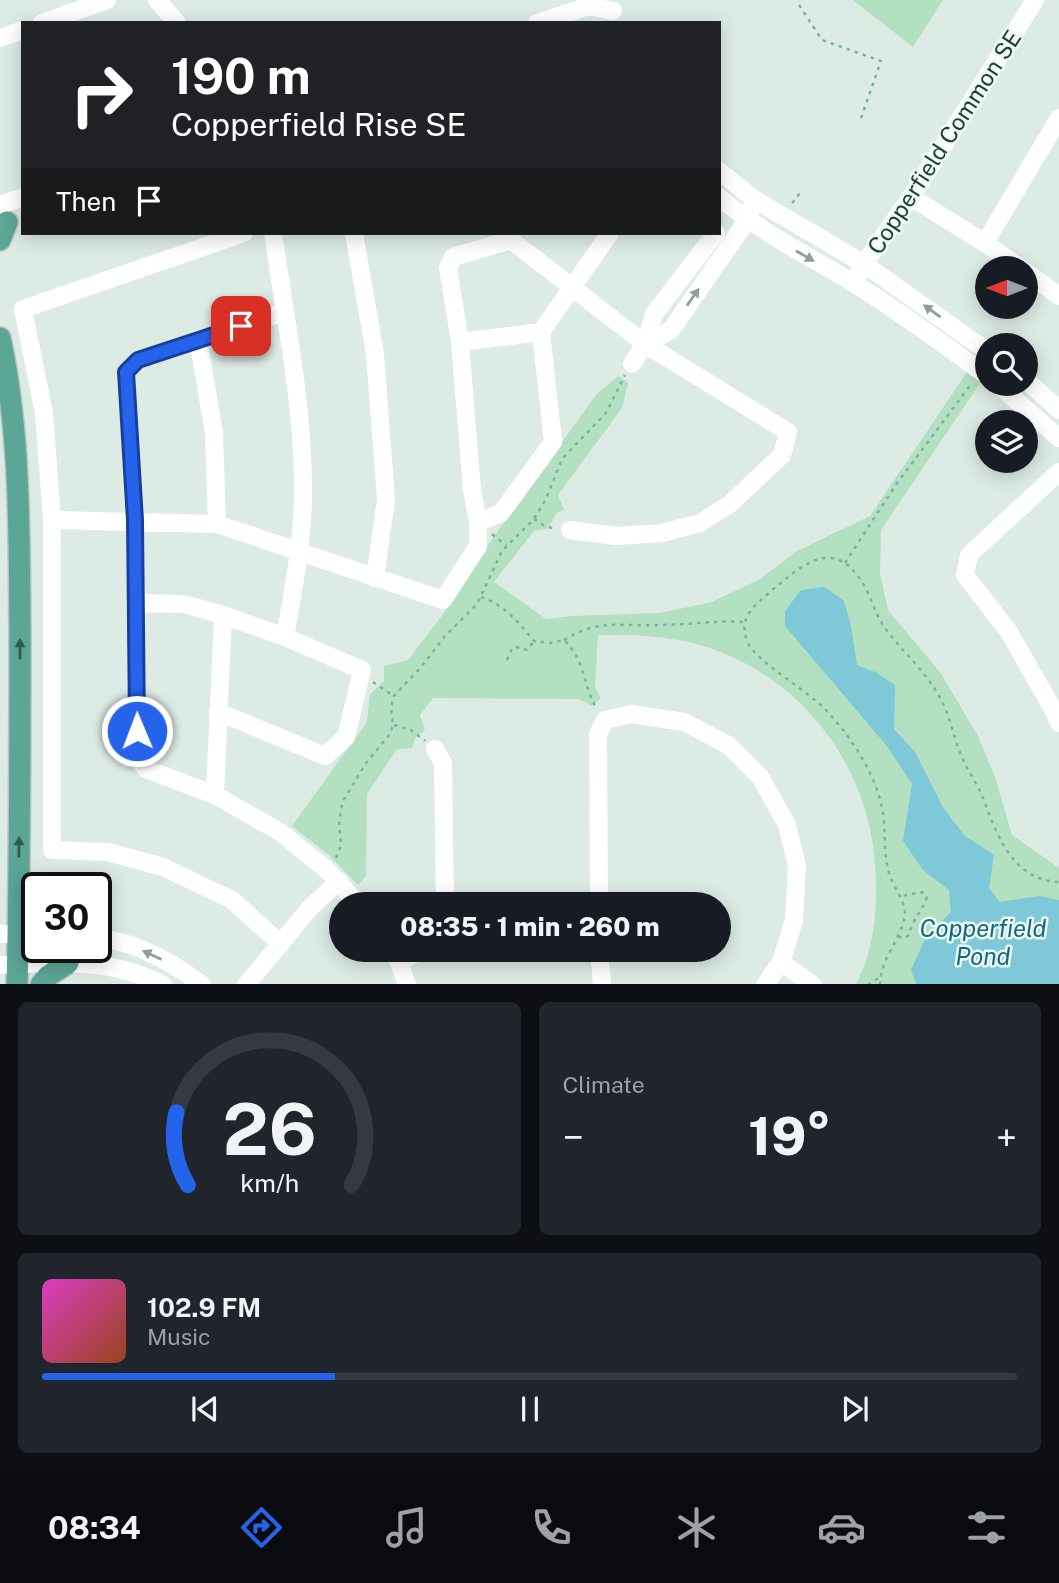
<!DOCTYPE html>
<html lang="en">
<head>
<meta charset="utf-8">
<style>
	body { margin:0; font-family:"Public Sans",sans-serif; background:#20242c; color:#f1f3f6; height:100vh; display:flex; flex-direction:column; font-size:26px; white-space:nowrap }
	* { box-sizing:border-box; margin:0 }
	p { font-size:23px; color:#9ea1a6 }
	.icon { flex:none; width:38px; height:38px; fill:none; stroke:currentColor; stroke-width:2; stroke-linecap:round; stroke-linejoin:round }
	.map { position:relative; height:984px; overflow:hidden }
	.side { display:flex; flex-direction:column; gap:18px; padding:18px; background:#0d0f14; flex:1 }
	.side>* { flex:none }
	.guide { position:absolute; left:21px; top:21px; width:700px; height:214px; border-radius:0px; box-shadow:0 4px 18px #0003; background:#202124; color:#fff; overflow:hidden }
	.needle { width:46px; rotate:270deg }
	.buttons { position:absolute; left:975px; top:256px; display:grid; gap:14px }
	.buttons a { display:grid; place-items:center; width:63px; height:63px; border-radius:50%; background:#171b24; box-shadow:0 4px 18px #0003; font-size:35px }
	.speed { position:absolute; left:21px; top:872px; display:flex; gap:14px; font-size:35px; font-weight:700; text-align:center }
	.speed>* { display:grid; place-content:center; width:91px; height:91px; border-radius:50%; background:#171b24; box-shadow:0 4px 18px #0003; line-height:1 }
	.speed .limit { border:4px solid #111; border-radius:10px; background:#fff; color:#111 }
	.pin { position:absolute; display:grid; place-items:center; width:60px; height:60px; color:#fff; margin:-30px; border-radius:14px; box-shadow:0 4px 10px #0006 }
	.me { position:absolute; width:77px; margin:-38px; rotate:359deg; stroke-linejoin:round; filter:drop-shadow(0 0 5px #0008) }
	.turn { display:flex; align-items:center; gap:24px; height:147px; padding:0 35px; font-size:32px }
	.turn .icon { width:91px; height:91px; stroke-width:2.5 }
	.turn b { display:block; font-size:49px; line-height:60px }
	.then { display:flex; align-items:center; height:66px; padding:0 35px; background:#0003; gap:14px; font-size:26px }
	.big { font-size:52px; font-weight:800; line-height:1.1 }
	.side .tile { flex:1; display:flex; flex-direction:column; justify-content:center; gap:10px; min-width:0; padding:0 24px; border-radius:10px; background:#20242c }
	.side .dial { align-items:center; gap:0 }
	.dial svg { height:182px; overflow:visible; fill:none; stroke:#363941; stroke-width:7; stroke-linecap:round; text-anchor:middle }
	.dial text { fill:#f1f3f6; stroke:none }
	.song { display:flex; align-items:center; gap:21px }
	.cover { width:84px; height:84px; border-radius:10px; background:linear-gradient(135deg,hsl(310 70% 55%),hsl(20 70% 35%)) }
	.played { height:7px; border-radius:4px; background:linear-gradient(90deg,#2563eb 30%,#363941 30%) }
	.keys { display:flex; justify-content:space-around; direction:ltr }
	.heat { display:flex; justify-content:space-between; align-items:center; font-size:38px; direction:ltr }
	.side .tiles { flex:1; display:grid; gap:18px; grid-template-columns:1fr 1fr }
	.tile:last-child { grid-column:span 2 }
	.trip { position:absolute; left:329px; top:892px; width:402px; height:70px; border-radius:35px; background:#171b24; box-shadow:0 4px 18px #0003; font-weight:800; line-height:70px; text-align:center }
	.tab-bar { display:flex; height:112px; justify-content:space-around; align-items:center; background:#090b0e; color:#9ea1a6 }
	.tab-bar .icon { width:49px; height:49px }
	.tab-bar .active { color:#2563eb }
	.tab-bar b { font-size:32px; color:#f1f3f6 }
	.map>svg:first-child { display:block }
</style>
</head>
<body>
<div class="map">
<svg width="1059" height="985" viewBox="0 0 1059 985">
	<rect width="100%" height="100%" fill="#ddebe5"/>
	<path fill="#b3e0c0" d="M 853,0 L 943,0 L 913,47 Z
		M 969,369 L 983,379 L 881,530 L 880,573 L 888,610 L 940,672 L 978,736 L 996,780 L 1012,835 L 1059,868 L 1059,984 L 856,984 C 875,949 878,905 875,865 C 869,765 800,675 703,646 C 668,635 633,635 598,635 L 595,687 L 601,699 L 592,706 L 579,699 L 433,698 L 420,715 L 425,730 L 415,738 L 412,748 L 397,749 L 367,794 L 366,876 L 358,885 L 330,856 L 292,826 L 367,722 L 370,694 L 384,681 L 384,666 L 408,660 L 444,613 L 490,542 L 596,395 L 618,376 L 628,383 L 622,408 L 558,495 L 564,510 L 557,513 L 547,529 L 534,531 L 494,582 L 546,619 L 572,616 L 660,613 L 712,602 L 760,579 L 797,551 L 870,516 Z"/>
	<path fill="#7ec8d8" d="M 825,587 L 844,601 L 851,626 L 857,665 L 875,672 L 895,685 L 894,729 L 915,752 L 944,809 L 965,836 L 994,855 L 989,888 L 1000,902 L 1039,896 L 1059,900 L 1059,984 L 916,984 L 911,970 L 925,939 L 951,912 L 949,890 L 923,870 L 903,841 L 912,784 L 887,746 L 785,626 L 785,611 L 801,590 Z"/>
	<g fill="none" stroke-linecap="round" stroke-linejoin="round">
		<defs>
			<path id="major" d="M 0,240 L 7,222
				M 0,338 C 21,435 19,535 20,634 C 20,751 20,868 17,985
				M 41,985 L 48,976 L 68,963"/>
		</defs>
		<use href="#major" stroke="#bbc5c2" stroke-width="24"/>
		<path stroke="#7ab3a2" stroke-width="2.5" stroke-dasharray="3.5 5" stroke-linecap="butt" d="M 799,5 L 822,40 L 881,61 L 861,118
			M 792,203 L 800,193
			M 534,519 L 545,526 L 556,529
			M 492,534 L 506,545
			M 845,563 L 895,486 L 972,383
			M 481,597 C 504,604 520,624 534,641 L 550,643 L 564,640 C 586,661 582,685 597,709
			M 564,640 C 599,618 619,627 658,625 C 687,625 715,620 744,622
			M 507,660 L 512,648 L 517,647 L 527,650 L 534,641
			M 373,682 L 394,696
			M 394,725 L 411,730 L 425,741
			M 336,858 L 341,845 L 339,821 L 343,801 L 366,763 L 390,734 L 393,725 L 391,708 L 394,696 L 422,666 L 445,636 L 477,604 L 502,551 L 534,519 L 546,499 L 562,459 L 606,413 L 625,375
			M 898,937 L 905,938 L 909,935 C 913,918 922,912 927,897 L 922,892 L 901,896
			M 868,985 L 880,977
			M 880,985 C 880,959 901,940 905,915 C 906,902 894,888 890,876 C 883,856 886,833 883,813 C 877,775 850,735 824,708 C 807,691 754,659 748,643 C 737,618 754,606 771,591 C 804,564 835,534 865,587 C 872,600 875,613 883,625 C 900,650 924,669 939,696 C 950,714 953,736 961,755 C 967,770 977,783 983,798 C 997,835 1012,880 1059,882"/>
		<path stroke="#fff" stroke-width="18" d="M 157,0 L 177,23
			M 42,23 L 107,0
			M 537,23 L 589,6 L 613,11
			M 0,38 L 23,30
			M 719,171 L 754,199 L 864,264 L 987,351
			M 719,197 C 760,232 809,256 855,284 C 901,312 943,344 987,376
			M 911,197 L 988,245 L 1020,268
			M 0,205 L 23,197
			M 244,233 L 23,309 L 44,413 L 52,520 L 52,850 L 108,852 L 163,867 L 232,900 L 281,944
			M 273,233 C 285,316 302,399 303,483 C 304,535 294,586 285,637
			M 354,233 L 375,354 L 386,500 L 375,578
			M 985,243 L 1059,118
			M 1026,272 L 1059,296
			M 853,283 L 864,264 L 911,197 L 1035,0
			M 284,312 L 138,360 L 126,372 L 135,520 L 137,757 L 146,769 L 215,795 L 280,832 L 326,869 L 359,905
			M 198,339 L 214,433 L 217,524
			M 460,342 L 541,332
			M 645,344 L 671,330 L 748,219 L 751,208
			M 632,364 L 645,344 L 654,314 L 716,233
			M 1026,380 L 1059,410
			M 996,383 L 1059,438
			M 1059,472 L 969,555 L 965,575 L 1009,632 L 1054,711 L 1059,723
			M 52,520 L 217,524 L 443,600 L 478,546 L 478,522 L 501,513 L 553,442 L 541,332 L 610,233
			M 478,522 L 472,490 L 460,342 L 448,268 L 453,257 L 511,240 L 645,344 L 788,432 L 782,455 L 730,504 L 700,523 L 662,533 L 616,536 L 570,530
			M 135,603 L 184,604 L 223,615 L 285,637 L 362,670 L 346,737 L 325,756 L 218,712
			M 435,749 L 443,763 L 445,905
			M 215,795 L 223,615
			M 599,905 L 598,734 L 605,720 L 631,714 L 684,722 L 728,745 L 761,778 L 787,825 L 797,866 L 794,920 L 781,962 L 765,985
			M 0,934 L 37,934
			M 96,938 C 135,941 172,962 202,985
			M 391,950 L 399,962 L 407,985
			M 599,950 L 602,985
			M 399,962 L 423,950
			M 781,962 L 813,985
			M 0,965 C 58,963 110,957 163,985
			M 246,985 L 310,908 L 339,881"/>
		<use href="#major" stroke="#5ca695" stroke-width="21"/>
	</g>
	<defs><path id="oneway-solid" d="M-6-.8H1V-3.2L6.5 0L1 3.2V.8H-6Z" transform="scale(1.75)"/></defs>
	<g fill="#8e9e9a">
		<use href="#oneway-solid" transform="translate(805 256) rotate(30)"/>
		<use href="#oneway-solid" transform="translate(693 297) rotate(-55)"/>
		<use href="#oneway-solid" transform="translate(932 311) rotate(-144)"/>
		<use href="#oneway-solid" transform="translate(152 955) rotate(-155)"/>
	</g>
	<g fill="#305c52">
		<use href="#oneway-solid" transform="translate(20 649) rotate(-90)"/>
		<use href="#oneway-solid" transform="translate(19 847) rotate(-89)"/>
	</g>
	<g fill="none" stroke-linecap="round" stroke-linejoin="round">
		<defs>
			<path id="route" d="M 137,731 L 135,520 L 126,372 L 138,360 L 241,326"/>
		</defs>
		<use href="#route" stroke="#184099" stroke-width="18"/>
		<use href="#route" stroke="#2563eb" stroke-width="12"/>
	</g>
	<g text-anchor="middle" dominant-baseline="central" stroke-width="5" stroke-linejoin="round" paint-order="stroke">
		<g font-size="23" fill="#1d3d35" stroke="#eef8f3">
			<text transform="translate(944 142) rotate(-57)">Copperfield Common SE</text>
		</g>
		<g font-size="24" font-style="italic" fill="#116a7f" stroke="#eef8f3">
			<text x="983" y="928">Copperfield<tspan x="983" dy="28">Pond</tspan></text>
		</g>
	</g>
</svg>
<div class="buttons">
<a><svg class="needle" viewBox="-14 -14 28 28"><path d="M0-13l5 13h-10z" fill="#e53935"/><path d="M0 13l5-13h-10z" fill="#9ea1a6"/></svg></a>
<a><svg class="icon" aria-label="search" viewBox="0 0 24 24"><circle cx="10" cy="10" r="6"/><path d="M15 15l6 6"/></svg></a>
<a><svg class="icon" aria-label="layers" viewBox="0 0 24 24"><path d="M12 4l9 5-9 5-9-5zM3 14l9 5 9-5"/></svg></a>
</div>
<div class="speed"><div class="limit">30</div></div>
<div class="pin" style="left:241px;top:326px;background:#d93025"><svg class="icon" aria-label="arrive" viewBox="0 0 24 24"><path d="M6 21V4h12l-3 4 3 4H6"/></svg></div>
<svg class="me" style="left:137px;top:731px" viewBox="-20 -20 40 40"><circle r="17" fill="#2563eb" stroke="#fff" stroke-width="3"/><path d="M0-11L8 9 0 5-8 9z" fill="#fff"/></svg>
<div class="trip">08:35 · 1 min · 260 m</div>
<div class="guide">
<div class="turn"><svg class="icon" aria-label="right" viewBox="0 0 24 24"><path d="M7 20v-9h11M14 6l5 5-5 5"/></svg><div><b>190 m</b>Copperfield Rise SE</div></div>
<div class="then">Then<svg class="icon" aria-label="arrive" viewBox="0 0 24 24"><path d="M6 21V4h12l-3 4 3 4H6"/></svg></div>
</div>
</div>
<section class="side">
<div class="tiles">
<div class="tile dial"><svg viewBox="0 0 100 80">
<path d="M14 69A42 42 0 1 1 86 69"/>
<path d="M14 69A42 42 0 0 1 9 37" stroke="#2563eb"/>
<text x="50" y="56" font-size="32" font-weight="700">26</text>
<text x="50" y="72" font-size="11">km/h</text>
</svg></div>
<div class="tile"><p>Climate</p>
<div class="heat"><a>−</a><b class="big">19°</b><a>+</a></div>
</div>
<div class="tile">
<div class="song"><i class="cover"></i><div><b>102.9 FM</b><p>Music</p></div></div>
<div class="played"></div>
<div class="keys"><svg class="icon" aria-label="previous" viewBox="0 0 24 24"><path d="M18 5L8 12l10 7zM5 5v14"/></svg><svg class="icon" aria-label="pause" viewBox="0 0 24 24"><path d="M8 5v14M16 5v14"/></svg><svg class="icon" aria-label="next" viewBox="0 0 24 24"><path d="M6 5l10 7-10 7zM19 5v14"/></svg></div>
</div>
</div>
</section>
<nav class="tab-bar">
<b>08:34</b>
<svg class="icon active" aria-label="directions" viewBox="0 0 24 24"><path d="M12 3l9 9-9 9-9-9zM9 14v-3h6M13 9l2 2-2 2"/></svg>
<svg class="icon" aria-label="music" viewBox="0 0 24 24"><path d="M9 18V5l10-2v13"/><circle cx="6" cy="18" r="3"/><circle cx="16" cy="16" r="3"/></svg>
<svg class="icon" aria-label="phone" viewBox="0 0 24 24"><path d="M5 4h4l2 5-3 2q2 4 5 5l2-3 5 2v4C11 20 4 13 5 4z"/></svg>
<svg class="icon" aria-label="climate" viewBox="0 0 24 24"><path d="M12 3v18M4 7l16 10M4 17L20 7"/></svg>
<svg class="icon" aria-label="car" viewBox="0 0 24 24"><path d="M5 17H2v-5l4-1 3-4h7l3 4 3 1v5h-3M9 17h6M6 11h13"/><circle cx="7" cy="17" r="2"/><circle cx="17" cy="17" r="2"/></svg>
<svg class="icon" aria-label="filters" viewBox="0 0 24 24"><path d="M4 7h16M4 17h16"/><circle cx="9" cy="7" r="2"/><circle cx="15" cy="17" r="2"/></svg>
</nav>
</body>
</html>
